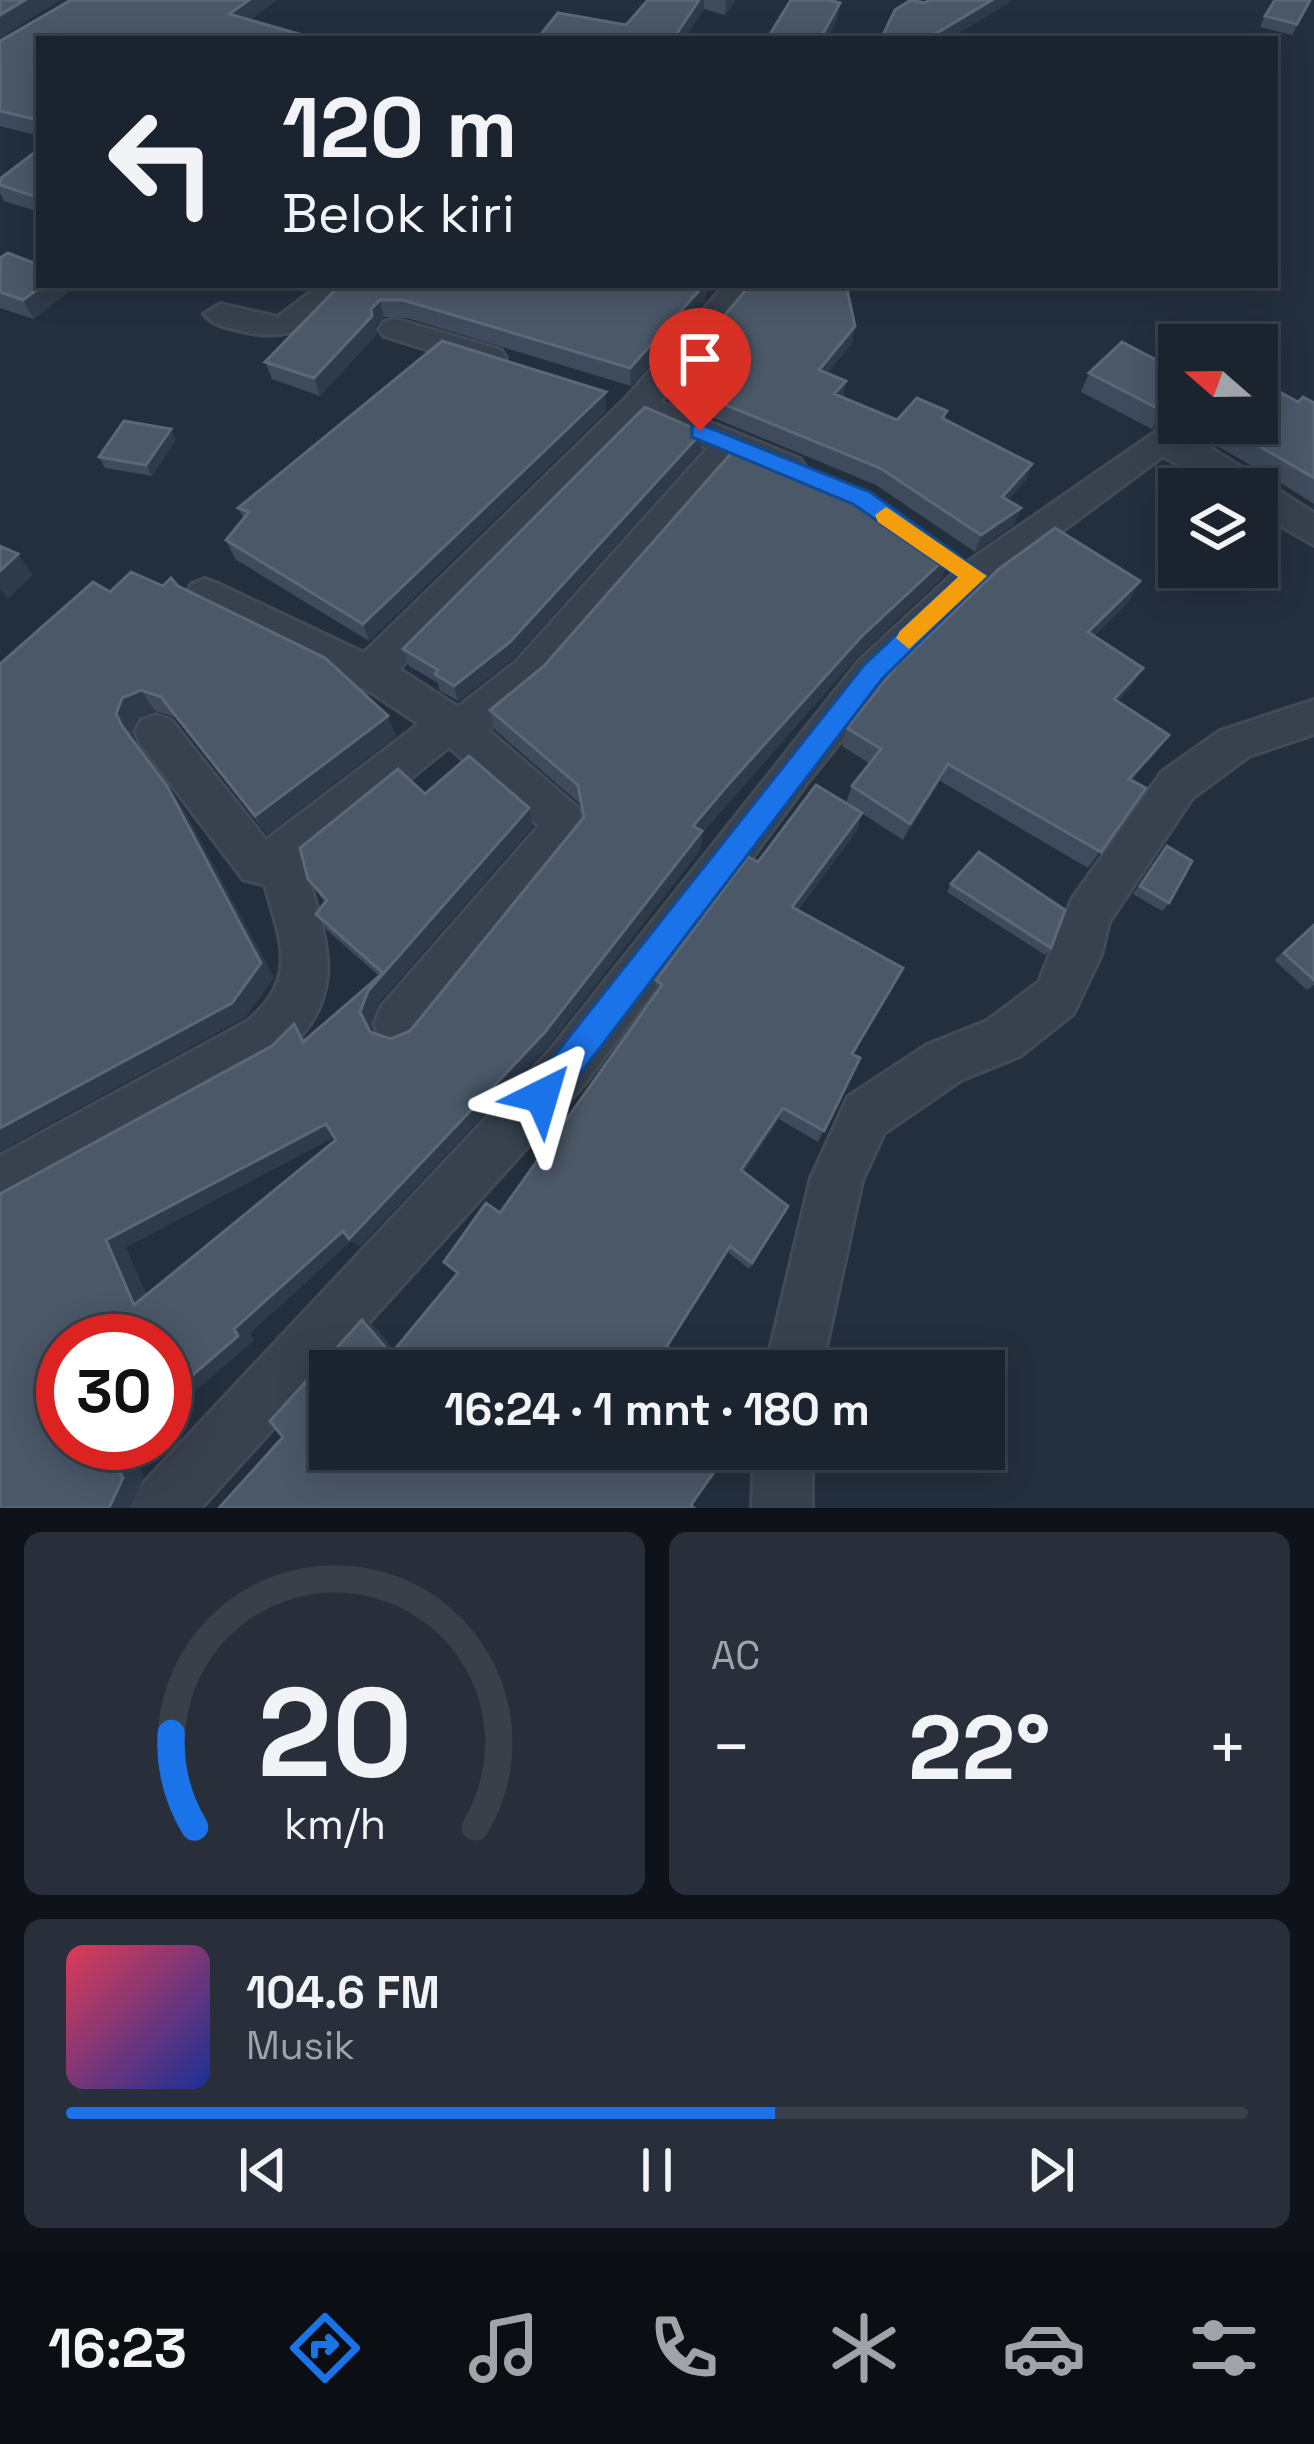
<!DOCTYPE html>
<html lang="id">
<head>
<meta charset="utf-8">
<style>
	body { margin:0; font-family:"Space Grotesk",sans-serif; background:#282f3a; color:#f1f3f6; height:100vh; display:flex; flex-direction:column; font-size:45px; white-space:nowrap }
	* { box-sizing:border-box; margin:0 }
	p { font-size:39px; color:#a0a4aa }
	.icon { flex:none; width:66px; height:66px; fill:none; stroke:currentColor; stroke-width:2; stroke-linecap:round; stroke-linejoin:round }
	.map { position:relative; height:1508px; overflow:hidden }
	.side { display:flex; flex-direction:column; gap:24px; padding:24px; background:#0f1319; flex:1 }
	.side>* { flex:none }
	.banner { position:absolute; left:36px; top:36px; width:1242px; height:252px; border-radius:0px; box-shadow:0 6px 30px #0003,0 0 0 3px #39404a; background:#1b232e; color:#f1f3f6; overflow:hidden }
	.needle { width:78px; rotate:290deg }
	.controls { position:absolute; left:1158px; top:324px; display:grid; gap:24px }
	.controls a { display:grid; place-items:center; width:120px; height:120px; border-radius:0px; background:#1b232e; box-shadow:0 6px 30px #0003,0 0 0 3px #39404a; font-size:60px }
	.speed { position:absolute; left:36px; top:1314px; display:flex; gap:24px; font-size:60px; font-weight:700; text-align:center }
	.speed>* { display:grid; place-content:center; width:156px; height:156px; border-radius:50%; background:#1b232e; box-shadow:0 6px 30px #0003,0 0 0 3px #39404a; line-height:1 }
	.speed .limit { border:18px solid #d22; background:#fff; color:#111 }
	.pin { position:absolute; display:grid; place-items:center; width:102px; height:102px; color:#fff; margin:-123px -51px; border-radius:50% 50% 50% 0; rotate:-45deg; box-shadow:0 0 12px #0007 }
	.pin .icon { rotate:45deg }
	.me { position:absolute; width:132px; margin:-66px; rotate:40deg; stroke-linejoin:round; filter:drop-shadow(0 0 9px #0008) }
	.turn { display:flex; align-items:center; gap:42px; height:252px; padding:0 48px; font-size:54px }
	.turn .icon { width:156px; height:156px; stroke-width:2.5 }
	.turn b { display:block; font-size:84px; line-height:102px }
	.big { font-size:90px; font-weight:700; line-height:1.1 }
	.side .card { flex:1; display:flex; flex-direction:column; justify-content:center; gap:18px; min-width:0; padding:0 42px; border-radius:18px; background:#282f3a }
	.side .dial { align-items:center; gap:0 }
	.dial svg { height:312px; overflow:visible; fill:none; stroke:#39404a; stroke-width:7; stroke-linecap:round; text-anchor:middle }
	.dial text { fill:#f1f3f6; stroke:none }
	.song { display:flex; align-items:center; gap:36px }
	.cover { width:144px; height:144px; border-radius:18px; background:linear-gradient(135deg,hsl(350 70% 55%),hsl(230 70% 35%)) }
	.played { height:12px; border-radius:6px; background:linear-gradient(90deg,#1a73e8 60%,#39404a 60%) }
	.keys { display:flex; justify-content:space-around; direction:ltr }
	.heat { display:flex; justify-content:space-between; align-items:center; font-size:66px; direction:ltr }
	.side .tiles { flex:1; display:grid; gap:24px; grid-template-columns:1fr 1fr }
	.card:last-child { grid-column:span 2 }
	.trip { position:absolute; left:309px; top:1350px; width:696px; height:120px; border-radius:0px; background:#1b232e; box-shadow:0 6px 30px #0003,0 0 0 3px #39404a; font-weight:700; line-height:120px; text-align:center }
	.tab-bar { display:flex; height:192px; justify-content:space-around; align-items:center; background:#0b0e12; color:#a0a4aa }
	.tab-bar .icon { width:84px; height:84px }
	.tab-bar .selected { color:#1a73e8 }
	.tab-bar b { font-size:54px; color:#f1f3f6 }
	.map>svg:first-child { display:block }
</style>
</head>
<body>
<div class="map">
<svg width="1314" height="1508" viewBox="0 0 1314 1508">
	<rect width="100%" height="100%" fill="#242f3e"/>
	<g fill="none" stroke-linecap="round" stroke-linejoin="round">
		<defs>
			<path id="minor" d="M 320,285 L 354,285 C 325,325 286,344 238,330 C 225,327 213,325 204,314 L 220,304 L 278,317 Z
				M 725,285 L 757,285 L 660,402 L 800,459 L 806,468 L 800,477 L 788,480 L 737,461 L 544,684 L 488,730 L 577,807 L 584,821 L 577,846 L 415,1041 L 398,1048 L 381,1041 L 374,1024 L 381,1007 L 539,826 L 449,747 L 305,864 C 325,941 352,994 282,1055 L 0,1211 L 0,1156 L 248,1021 C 299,978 281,942 265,885 L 243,879 L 141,744 L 135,732 L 141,720 L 156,715 L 171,720 L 266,840 L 419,724 L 374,694 L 192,604 L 186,594 L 192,584 L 205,579 L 218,584 L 364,653 L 627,397 ZM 643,421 L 708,448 L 516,662 L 458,707 L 399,669 Z
				M 395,319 L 501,350 L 506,358 L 490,369 L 384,336 L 379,329 L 384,322 Z
				M 1157,431 L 1196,439 L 1314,513 L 1314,545 L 1257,512 L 1257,489 L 1221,489 L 1163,456 L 988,586 L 887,683 L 807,783 L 586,1082 L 201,1508 L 131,1508 L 140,1487 L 552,1048 L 859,661 L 962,566 Z
				M 1314,700 L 1314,734 L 1249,756 L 1192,798 L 1109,922 L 1101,955 L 1073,1014 L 1020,1056 L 961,1080 L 884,1133 L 862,1181 L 821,1371 L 765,1371 L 811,1178 L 848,1097 L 927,1045 L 987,1021 L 1039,982 L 1072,899 L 1162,772 L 1220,731 Z
				M 754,1449 L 812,1449 L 812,1508 L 752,1508 Z"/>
		</defs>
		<use href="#minor" stroke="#414a57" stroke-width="6"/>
		<use href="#minor" fill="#38414e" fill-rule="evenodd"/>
	</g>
	<path fill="#3f4b5c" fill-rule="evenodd" d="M 277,0 L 249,20 L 39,39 L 39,136 L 0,126 L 0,41 Z
		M 648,0 L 736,0 L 725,15 L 704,9 L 684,39 L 537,39 L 626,25 Z
		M 1312,0 L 1292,35 L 1260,27 L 1265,16 Z
		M 39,149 L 39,212 L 4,201 L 0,193 L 0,179 Z
		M 0,258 L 39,285 L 66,285 L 69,291 L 34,319 L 0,308 Z
		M 340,285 L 706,285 L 705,301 L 631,386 L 407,318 L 384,317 L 375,326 L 377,334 L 320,396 L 272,379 L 265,362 Z
		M 852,343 L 828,373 L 843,398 L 897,420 L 947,411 L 945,419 L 1026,480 L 1008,500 L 1021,508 L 1014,524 L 975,552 L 876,485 L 668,399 L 669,382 Z
		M 1179,372 L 1179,423 L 1257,423 L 1298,402 L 1314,403 L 1314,504 L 1278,481 L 1198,435 L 1171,425 L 1152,429 L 1081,392 L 1089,373 Z
		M 606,411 L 369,641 L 235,559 L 226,540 L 244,519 L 238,508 Z
		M 702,432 L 701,450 L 513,659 L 458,701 L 439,690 L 438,683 L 409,666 L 403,649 Z
		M 176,440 L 152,476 L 105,468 L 99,457 Z
		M 949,555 L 942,578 L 856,658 L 702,833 L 701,849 L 549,1045 L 360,1246 L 351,1241 L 250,1333 L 254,1340 L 165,1417 L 165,1341 L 129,1448 L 144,1476 L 130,1508 L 0,1508 L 0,1194 L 306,1039 L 379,976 L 327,930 L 316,914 L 325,903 L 308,879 L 425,794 L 533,826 L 377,1005 L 370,1026 L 373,1033 L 391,1039 L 410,1031 L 583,818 L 580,804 L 495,730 L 490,710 ZM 334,1137 L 336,1140 L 146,1295 L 126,1247 Z
		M 163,586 L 178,586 L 396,736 L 267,834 L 175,717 L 155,711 L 137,718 L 131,734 L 137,746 L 181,805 L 274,978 L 245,1017 L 0,1151 L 0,664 L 110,592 Z
		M 1129,601 L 1094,636 L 1131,687 L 1118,701 L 1169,735 L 1131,781 L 1146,788 L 1088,868 L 940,781 L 903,840 L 846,803 L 852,786 L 870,764 L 842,746 L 847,728 Z
		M 862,813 L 856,832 L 798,910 L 853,1054 L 860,1058 L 818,1142 L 779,1119 L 744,1172 L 788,1206 L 749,1269 L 728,1252 L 668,1347 L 672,1355 L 667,1362 L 692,1504 L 283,1437 L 373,1325 L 394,1350 L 458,1273 L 656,993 L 656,980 L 758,862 Z
		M 1167,846 L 1169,903 L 1162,911 L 1133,894 Z
		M 951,884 L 1051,948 L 1045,955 L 947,892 Z
		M 1314,924 L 1314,985 L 1307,990 L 1274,960 Z"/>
	<path fill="#2f3b4b" d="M 25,0 L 61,0 L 0,38 L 0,15 Z
		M 249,0 L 277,0 L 234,32 L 229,14 Z
		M 699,0 L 704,0 L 704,9 L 684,39 L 673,39 Z
		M 726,0 L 736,0 L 725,15 Z
		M 992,0 L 1011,0 L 1010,2 L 950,39 L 927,39 Z
		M 840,3 L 837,20 L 827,39 L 820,39 Z
		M 43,285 L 66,285 L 69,291 L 34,319 L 23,300 Z
		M 704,285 L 705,301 L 631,386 L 630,368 Z
		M 380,300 L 384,317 L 375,326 L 371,309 Z
		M 372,316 L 377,334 L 320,396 L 314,378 Z
		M 855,326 L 852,343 L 817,387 L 819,370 Z
		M 846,381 L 843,398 L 834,394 Z
		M 606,392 L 606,411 L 369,641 L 363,624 Z
		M 1179,407 L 1171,425 L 1152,429 L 1161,410 Z
		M 171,429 L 176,440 L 152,476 L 146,465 Z
		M 702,432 L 701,450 L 513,659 L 458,701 L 454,686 Z
		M 1032,464 L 1026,480 L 995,514 L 1002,497 Z
		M 1021,508 L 1014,524 L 975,552 L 981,535 Z
		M 18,554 L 33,575 L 8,599 L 0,589 L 0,571 Z
		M 949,555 L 942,578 L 856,658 L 702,833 L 701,849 L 549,1045 L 360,1246 L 351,1241 L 250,1333 L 254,1340 L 165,1417 L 165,1399 L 234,1329 L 693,826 L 727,786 L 861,637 Z
		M 1140,581 L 1129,601 L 1078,652 L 1088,632 Z
		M 1143,668 L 1131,687 L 1103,717 L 1114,699 Z
		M 141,690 L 155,711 L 137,718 L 131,734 L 137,746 L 122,726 L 116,714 L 122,698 Z
		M 388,716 L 396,736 L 267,834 L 255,816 Z
		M 1169,735 L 1156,753 L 1117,797 L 1129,779 Z
		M 948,764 L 940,781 L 903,840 L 910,824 Z
		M 167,786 L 181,805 L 274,978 L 245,1017 L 0,1151 L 0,1128 Z
		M 529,808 L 533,826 L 377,1005 L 370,1026 L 379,1045 L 370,1032 L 360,1012 L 368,991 Z
		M 862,813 L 856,832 L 788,923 L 792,907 Z
		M 783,1108 L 779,1119 L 739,1179 L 741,1170 Z
		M 326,1124 L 337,1135 L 126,1247 L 153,1310 L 134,1305 L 106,1240 Z
		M 730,1246 L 728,1252 L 666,1349 L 667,1346 Z
		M 362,1320 L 373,1325 L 401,1358 L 391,1354 Z
		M 114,1443 L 135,1443 L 129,1448 L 144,1476 L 130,1508 L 109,1508 L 108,1448 Z"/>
	<path fill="#4b5868" stroke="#5c6777" stroke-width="3" fill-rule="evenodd" d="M 0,0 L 25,0 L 0,15 Z
		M 71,0 L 249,0 L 229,14 L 306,36 L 303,39 L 39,39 L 39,120 L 0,111 L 0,41 Z
		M 648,0 L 699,0 L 673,39 L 537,39 L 558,13 L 626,25 Z
		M 791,0 L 829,0 L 840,3 L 820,39 L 804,37 L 803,39 L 767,39 Z
		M 911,0 L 925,3 L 929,0 L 992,0 L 927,39 L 881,39 L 895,10 Z
		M 1275,0 L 1310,0 L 1297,24 L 1265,16 Z
		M 39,149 L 39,198 L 0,185 L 0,179 Z
		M 8,253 L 39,265 L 39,285 L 43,285 L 23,300 L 0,292 L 0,258 Z
		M 340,285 L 704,285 L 630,368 L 403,300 L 380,300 L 371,309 L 372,316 L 314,378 L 265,362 Z
		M 750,285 L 846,285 L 855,326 L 819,370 L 846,381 L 834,394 L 897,420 L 917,398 L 947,411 L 942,418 L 1032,464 L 1002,497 L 1021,508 L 981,535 L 880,468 L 669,382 Z
		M 442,341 L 606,392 L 363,624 L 226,540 L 249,512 L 238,508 Z
		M 1122,342 L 1179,372 L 1179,407 L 1161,410 L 1089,373 Z
		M 1258,380 L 1298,402 L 1303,397 L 1314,403 L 1314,478 L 1220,423 L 1257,423 Z
		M 645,407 L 702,432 L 510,642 L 454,686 L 435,674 L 438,670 L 403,649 Z
		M 124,421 L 171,429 L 146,465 L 99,457 Z
		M 741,442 L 850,488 L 949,555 L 861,637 L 727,786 L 693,826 L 702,831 L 545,1032 L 349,1239 L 343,1231 L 234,1329 L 238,1336 L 165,1399 L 165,1341 L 63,1341 L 63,1443 L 114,1443 L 108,1448 L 123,1478 L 109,1508 L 0,1508 L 0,1194 L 272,1046 L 294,1024 L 303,1042 L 383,973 L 316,914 L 327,900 L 308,879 L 300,848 L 398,769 L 425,794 L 469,756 L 529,808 L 368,991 L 360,1012 L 370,1032 L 391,1039 L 410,1031 L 584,817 L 578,785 L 490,710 L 544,666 ZM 326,1124 L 336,1140 L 134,1305 L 106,1240 Z
		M 1055,528 L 1140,581 L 1088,632 L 1143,668 L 1114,699 L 1169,735 L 1129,779 L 1146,788 L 1101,852 L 948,764 L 910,824 L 852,786 L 881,749 L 847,728 L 896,667 L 999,569 Z
		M 0,546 L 18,554 L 0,571 Z
		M 131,572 L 163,586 L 171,578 L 178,586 L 325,658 L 388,716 L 255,816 L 161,697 L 141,690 L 122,698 L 116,714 L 122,726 L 167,786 L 261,963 L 232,1003 L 0,1128 L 0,664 L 93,582 L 110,592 Z
		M 816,785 L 862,813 L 792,907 L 903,968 L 852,1054 L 860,1058 L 824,1131 L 783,1108 L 741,1170 L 788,1206 L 752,1263 L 730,1246 L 667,1346 L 673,1352 L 666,1361 L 677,1371 L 330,1371 L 330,1449 L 730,1449 L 691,1505 L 694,1508 L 219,1508 L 283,1437 L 270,1421 L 362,1320 L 391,1354 L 458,1273 L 444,1262 L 486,1203 L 500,1213 L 662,985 L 656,980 L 748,857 L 758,862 Z
		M 1167,846 L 1192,861 L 1169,903 L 1140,886 Z
		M 979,852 L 1065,910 L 1051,948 L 951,884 Z
		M 1314,925 L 1314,980 L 1284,953 Z"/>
	<path fill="#1a73e8" stroke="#114b97" stroke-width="3" d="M 700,424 L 870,492 L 987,576 L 882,679 L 554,1108 L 542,1113 L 531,1108 L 526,1096 L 531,1085 L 864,665 L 958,577 L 853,504 L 692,437 L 692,426 Z"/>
	<path fill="#f59e0b" d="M 886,507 L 987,576 L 909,649 L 896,638 L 900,631 L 958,577 L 878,522 L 875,515 Z"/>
</svg>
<div class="controls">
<a><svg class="needle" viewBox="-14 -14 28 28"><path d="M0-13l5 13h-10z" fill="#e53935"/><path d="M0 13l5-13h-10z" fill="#a0a4aa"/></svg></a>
<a><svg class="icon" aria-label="layers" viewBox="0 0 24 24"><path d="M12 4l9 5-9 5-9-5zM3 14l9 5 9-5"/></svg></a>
</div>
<div class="speed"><div class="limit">30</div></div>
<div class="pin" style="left:700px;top:431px;background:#d93025"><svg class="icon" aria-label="arrive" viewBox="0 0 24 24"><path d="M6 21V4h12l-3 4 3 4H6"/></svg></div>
<svg class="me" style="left:542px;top:1096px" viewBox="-20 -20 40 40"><path d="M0-17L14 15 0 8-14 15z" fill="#1a73e8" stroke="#fff" stroke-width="4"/></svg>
<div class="trip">16:24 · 1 mnt · 180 m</div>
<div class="banner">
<div class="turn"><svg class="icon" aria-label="left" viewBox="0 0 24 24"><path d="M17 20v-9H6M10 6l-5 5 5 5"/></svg><div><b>120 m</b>Belok kiri</div></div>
</div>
</div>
<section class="side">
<div class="tiles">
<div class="card dial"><svg viewBox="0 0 100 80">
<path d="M14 69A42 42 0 1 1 86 69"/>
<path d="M14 69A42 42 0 0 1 8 45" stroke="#1a73e8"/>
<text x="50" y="56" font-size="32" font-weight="700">20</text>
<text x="50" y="72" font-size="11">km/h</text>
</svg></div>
<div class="card"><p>AC</p>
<div class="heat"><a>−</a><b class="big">22°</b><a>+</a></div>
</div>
<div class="card">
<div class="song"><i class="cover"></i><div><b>104.6 FM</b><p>Musik</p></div></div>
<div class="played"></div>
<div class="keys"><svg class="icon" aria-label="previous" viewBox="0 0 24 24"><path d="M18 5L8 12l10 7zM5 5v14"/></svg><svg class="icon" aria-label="pause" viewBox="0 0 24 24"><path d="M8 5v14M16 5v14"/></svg><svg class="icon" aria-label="next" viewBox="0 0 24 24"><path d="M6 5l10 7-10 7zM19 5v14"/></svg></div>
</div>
</div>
</section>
<nav class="tab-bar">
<b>16:23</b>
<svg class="icon selected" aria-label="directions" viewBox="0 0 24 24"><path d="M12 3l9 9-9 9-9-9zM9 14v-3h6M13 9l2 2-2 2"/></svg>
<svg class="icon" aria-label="music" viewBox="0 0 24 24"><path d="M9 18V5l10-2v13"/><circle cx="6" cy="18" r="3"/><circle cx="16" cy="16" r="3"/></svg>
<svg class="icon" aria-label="phone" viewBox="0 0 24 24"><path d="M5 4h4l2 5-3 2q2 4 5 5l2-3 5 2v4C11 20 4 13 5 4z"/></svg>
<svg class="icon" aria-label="climate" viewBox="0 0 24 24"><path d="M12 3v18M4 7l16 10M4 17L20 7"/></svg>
<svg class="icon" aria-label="car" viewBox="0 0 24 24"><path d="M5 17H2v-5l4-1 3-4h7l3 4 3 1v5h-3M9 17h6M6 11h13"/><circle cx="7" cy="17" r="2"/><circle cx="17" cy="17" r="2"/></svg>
<svg class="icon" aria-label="filters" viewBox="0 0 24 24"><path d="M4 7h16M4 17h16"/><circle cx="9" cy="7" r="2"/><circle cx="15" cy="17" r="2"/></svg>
</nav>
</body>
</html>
